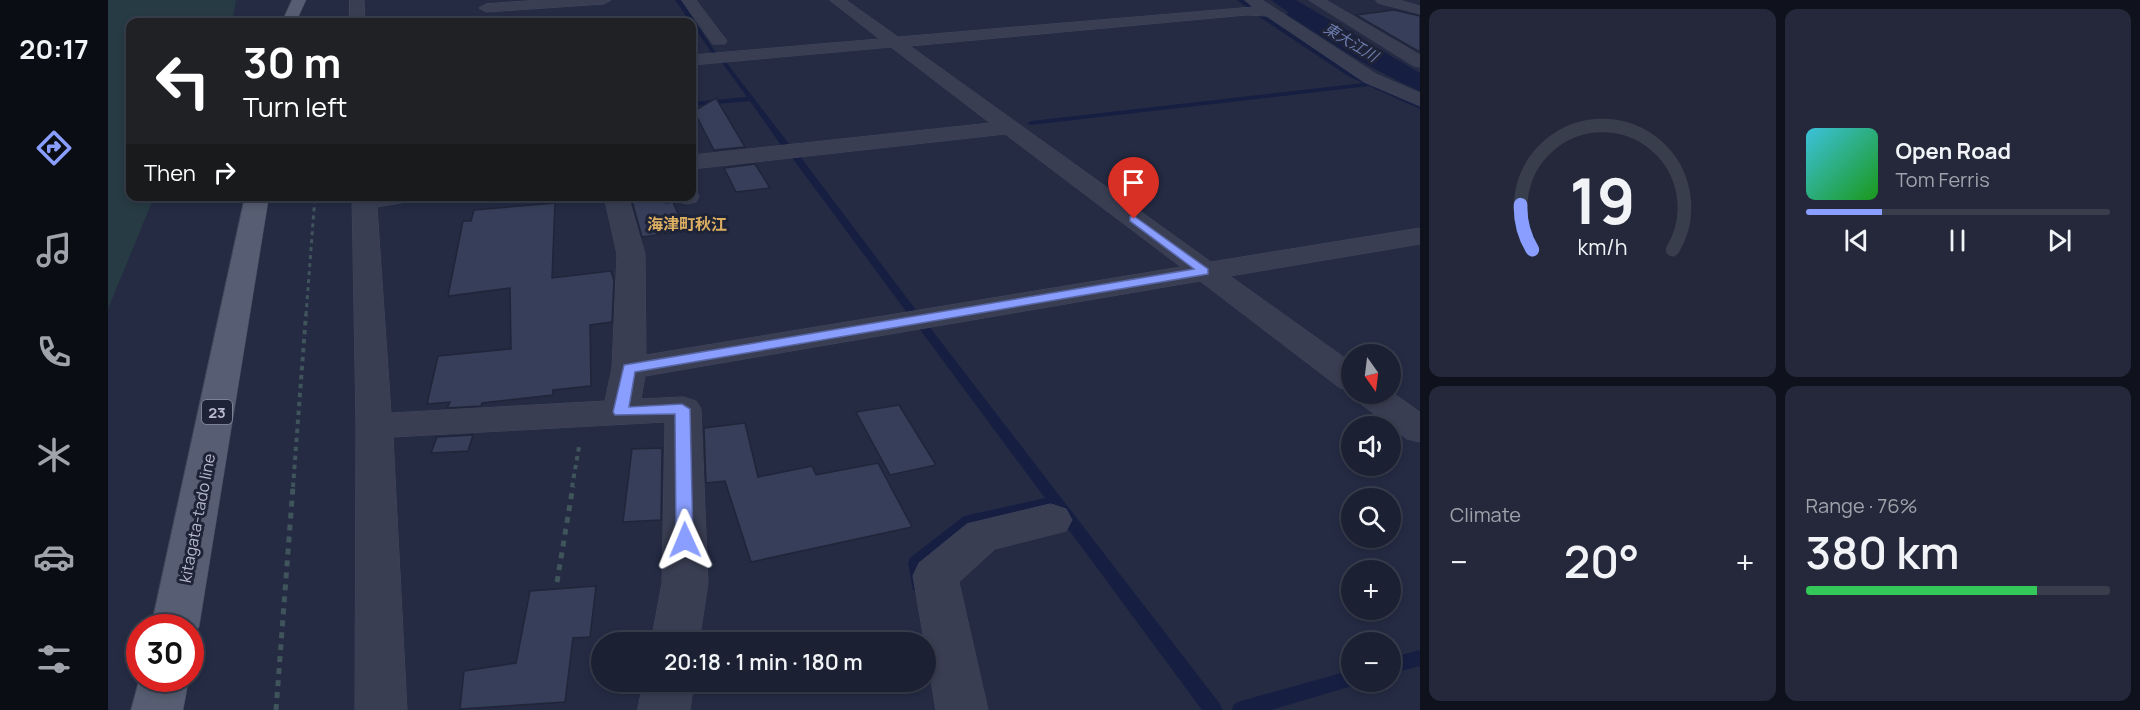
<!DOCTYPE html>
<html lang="en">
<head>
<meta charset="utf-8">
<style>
	body { margin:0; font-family:Manrope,"Noto Sans JP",sans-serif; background:#24283a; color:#f1f3f6; height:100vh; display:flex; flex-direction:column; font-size:22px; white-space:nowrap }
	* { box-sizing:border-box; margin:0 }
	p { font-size:20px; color:#a0a3ac }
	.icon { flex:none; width:33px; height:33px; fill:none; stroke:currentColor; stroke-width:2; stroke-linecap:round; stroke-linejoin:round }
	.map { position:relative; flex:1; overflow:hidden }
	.drawer { display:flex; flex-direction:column; gap:9px; padding:9px; background:#0f121c; width:720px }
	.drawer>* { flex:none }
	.banner { position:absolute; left:18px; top:18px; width:570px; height:183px; border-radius:12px; box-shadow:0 3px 9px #0003,0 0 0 2px #393e4d; background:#202124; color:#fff; overflow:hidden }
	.needle { width:39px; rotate:166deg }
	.buttons { position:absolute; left:1233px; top:344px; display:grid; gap:12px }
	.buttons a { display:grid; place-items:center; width:60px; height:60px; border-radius:50%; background:#1b2032; box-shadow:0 3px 9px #0003,0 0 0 2px #393e4d; font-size:30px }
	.speed { position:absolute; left:18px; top:614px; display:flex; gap:12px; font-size:30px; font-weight:700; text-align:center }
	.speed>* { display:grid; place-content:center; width:78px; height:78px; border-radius:50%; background:#1b2032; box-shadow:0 3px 9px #0003,0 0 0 2px #393e4d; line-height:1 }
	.speed .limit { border:9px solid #d22; background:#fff; color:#111 }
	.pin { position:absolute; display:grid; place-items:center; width:51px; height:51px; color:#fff; margin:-62px -26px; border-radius:50% 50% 50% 0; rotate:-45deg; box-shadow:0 0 6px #0007 }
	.pin .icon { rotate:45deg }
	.me { position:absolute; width:66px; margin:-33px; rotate:359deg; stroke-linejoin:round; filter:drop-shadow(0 0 4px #0008) }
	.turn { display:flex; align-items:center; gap:21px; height:126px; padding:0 18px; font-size:27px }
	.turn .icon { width:78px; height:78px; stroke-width:2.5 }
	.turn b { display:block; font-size:42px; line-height:51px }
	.then { display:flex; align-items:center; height:57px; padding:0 18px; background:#0003; gap:12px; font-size:22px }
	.big { font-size:45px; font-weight:600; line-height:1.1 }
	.drawer .tile { flex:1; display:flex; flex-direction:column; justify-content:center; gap:9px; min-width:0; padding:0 21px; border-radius:12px; background:#24283a }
	.drawer .dial { align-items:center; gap:0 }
	.dial svg { height:156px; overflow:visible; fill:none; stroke:#393e4d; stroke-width:7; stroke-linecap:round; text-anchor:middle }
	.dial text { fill:#f1f3f6; stroke:none }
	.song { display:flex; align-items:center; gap:18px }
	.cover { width:72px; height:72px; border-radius:9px; background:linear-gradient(135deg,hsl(190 70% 55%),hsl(120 70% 35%)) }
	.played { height:6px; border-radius:3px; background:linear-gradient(90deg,#899efe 25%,#393e4d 25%) }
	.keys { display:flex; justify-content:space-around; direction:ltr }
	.heat { display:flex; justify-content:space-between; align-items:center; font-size:33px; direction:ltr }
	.charge { height:9px; border-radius:4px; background:linear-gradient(90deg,#34c759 76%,#393e4d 0) }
	.drawer .tiles { flex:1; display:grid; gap:9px; grid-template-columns:repeat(2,1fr) }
	.trip { position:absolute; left:483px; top:632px; width:345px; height:60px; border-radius:30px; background:#1b2032; box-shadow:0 3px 9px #0003,0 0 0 2px #393e4d; font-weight:600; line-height:60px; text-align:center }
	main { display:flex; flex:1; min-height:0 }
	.menu { display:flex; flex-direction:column; width:108px; justify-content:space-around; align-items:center; background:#0b0d14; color:#a0a3ac }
	.menu .icon { width:42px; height:42px }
	.menu .on { color:#899efe }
	.menu b { font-size:27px; color:#f1f3f6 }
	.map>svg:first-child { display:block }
</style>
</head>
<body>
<main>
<nav class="menu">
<b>20:17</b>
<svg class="icon on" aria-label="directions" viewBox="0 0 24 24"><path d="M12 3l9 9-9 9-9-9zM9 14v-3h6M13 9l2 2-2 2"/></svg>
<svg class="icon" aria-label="music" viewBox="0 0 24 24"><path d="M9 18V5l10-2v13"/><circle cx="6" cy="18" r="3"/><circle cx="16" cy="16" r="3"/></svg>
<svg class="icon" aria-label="phone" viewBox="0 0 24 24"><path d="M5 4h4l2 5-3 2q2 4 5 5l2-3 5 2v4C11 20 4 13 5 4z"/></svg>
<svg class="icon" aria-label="climate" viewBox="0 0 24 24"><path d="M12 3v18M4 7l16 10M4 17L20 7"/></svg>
<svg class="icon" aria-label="car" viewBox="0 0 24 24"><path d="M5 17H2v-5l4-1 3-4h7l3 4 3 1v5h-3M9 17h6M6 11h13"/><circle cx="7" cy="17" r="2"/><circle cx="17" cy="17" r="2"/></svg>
<svg class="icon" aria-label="filters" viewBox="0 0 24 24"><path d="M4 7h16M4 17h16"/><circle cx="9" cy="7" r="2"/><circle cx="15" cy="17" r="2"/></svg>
</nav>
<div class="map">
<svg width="1312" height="710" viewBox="0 0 1312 710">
	<rect width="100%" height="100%" fill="#242b43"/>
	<path fill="#273b44" d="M 0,0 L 128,0 L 125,17 L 122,22 L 22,22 L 22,196 L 46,197 L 0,309 Z"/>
	<path fill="#161f42" d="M 1163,0 L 1188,0 L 1312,73 L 1312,91 C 1264,71 1221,41 1178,14 L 1181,13 Z"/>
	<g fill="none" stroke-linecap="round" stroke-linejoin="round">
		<path fill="#161f42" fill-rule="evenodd" d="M 567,0 L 573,0 L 610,56 L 606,56 Z
			M 1129,0 L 1135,0 L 1146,8 L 1141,9 Z
			M 1149,11 L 1244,74 L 1312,104 L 1312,109 L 1261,86 L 923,125 L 919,123 L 923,121 L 1255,83 L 1240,76 L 1147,14 Z
			M 615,58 L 681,144 L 681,148 L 675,148 L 642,101 L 584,106 L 584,102 L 639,97 L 612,60 Z
			M 685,155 L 691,155 L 808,310 L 810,312 L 808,314 L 800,314 L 685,159 Z
			M 816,324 L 820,325 L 1112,704 L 1114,710 L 1094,710 L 944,507 L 866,525 L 816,565 L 819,585 L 817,590 L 811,592 L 805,590 L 800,563 L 802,558 L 856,516 L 937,498 L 810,327 Z
			M 1312,650 L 1312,666 L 1282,674 L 1282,658 Z
			M 1244,670 L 1244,681 L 1252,681 L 1250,684 L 1244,686 L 1163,710 L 1124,710 L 1126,704 L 1133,701 Z"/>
	</g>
	<path fill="#363e59" stroke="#20253a" stroke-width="1.5" d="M 1286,10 L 1312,16 L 1312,52 L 1248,15 Z
		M 608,98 L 637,147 L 606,150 L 586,111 Z
		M 647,164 L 662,188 L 628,192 L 616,168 Z
		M 556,197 L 558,203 L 565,202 L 577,231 L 534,237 L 524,201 Z
		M 447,203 L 444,278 L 503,271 L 506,281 L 504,322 L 482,325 L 483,386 L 445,390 L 445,395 L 374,403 L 373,406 L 339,408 L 342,402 L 319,404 L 330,356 L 403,349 L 402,288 L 340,296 L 355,221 L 363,221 L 366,210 Z
		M 791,405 L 828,465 L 782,475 L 748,412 Z
		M 637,423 L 650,477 L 704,466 L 708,475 L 770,463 L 804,527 L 643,562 L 617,481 L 598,483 L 596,428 Z
		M 365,435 L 360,451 L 323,453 L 329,437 Z
		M 554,448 L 553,520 L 515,522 L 524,449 Z
		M 488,586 L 482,637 L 465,638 L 457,702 L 352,709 L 356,671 L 408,663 L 422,591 Z"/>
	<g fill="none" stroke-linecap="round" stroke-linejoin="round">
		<defs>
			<path id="minor" d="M 242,0 L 256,0 L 257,22 L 242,22 Z
				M 432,0 L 503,0 L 496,4 L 378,12 L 371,8 L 378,4 Z
				M 574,0 L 588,0 L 619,41 L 617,44 L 605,44 Z
				M 722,0 L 738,0 L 790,37 L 1145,7 L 1137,0 L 1154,0 L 1268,74 L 1312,93 L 1312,106 L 1256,82 L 1159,16 L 1138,15 L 802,46 L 1103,262 L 1312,228 L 1312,244 L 1122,276 L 1244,363 L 1244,391 L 1232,388 L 1092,281 L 537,376 L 533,399 L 575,397 L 588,401 L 593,409 L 600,583 L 591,642 L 543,642 L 554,583 L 557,422 L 285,437 L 299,710 L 247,710 L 248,426 L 244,196 L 307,196 L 304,201 L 269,207 L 283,413 L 497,401 L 504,368 L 509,254 L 496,196 L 520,196 L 537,254 L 538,355 L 1073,267 L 897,134 L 584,169 L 584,155 L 882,123 L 783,47 L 584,65 L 584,55 L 771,39 Z
				M 1201,0 L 1218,0 L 1312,55 L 1312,67 L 1306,66 Z
				M 1268,0 L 1291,0 L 1312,6 L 1312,14 L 1270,3 Z
				M 584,190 L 588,191 L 591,196 L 588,202 L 579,204 L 570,202 L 567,197 L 584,196 Z
				M 1282,391 L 1312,412 L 1312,442 L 1299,439 L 1249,401 L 1243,393 Z
				M 943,504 L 958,509 L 964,520 L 958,531 L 887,549 L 851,582 L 880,710 L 828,710 L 805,576 L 811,563 L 859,524 Z
				M 536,681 L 586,681 L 582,710 L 530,710 Z"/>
			<path id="major" d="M 184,0 L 198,0 L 188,22 L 174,22 Z
				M 137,196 L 161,196 L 91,627 L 82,642 L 82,627 L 43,627 Z
				M 32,677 L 81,678 L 75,710 L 23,710 Z"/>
		</defs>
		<use href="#minor" stroke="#43475c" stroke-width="1"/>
		<use href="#major" stroke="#43475c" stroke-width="1"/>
		<path stroke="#40545c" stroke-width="3" stroke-dasharray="4 4" stroke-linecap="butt" d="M 198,315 L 207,196"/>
		<path stroke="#40545c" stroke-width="4" stroke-dasharray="4.5 4.5" stroke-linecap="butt" d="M 185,487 L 198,314
			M 464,487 L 471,447"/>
		<path stroke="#40545c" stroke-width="5" stroke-dasharray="6 6" stroke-linecap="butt" d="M 449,582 L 465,486
			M 168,710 L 185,486"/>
		<use href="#minor" fill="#393e53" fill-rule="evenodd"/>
		<use href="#major" fill="#575d72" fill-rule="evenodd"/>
	</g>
	<path fill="#899efe" stroke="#5967a5" stroke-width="1.5" d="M 1026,216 L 1100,269 L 1100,274 L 527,372 L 521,407 L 574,404 L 582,409 L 585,540 L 583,545 L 577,547 L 570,545 L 568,540 L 567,414 L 507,415 L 505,412 L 516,365 L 1086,269 L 1022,221 L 1022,217 Z"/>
	<g text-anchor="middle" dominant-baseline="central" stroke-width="6" stroke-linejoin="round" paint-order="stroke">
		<g font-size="15" font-style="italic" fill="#6d7cad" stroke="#1e2338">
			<text transform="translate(1243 42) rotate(31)">東大江川</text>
		</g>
		<rect fill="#1e2338" stroke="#888da0" stroke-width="1.5" x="94" y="400" width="30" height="24" rx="4.5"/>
		<g font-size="15" font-weight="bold" fill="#b6bacc">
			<text x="109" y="412">23</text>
		</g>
		<g font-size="16" font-weight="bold" fill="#ddb061" stroke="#1e2338">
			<text x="579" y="224">海津町秋江</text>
		</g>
		<g font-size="16" fill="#b6bacc" stroke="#1e2338">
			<text transform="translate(89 518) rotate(-79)">kitagata-tado line</text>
		</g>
	</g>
</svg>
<div class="buttons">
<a><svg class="needle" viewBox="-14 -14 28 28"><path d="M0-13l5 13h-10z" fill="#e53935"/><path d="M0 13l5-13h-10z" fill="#a0a3ac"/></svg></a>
<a><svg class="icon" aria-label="sound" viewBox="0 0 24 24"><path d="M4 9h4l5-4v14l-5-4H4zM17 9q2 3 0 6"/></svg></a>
<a><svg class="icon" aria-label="search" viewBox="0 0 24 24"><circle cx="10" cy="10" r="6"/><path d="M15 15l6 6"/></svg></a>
<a>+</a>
<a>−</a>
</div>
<div class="speed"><div class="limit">30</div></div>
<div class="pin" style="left:1026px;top:219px;background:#d93025"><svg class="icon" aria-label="arrive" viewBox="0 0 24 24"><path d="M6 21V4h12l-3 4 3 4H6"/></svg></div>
<svg class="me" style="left:577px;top:540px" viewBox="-20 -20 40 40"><path d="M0-17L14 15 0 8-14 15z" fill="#899efe" stroke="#fff" stroke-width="4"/></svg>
<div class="trip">20:18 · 1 min · 180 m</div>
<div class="banner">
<div class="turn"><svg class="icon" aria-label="left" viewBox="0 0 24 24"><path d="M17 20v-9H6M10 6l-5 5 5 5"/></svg><div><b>30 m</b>Turn left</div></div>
<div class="then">Then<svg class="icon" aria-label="right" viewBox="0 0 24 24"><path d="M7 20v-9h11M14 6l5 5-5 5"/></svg></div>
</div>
</div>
<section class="drawer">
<div class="tiles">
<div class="tile dial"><svg viewBox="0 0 100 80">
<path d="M14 69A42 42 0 1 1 86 69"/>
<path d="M14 69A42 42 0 0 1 8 46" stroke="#899efe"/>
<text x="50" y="56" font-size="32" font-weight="700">19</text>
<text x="50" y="72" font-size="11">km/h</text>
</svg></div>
<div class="tile">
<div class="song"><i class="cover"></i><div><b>Open Road</b><p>Tom Ferris</p></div></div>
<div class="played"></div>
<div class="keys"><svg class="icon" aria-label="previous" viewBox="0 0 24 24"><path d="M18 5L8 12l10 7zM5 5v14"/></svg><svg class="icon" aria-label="pause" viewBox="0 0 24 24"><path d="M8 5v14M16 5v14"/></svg><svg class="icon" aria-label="next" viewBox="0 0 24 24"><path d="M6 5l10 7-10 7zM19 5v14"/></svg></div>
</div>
<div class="tile"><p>Climate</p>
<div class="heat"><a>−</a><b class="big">20°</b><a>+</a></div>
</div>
<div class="tile"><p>Range · 76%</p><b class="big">380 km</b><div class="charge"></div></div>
</div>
</section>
</main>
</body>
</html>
